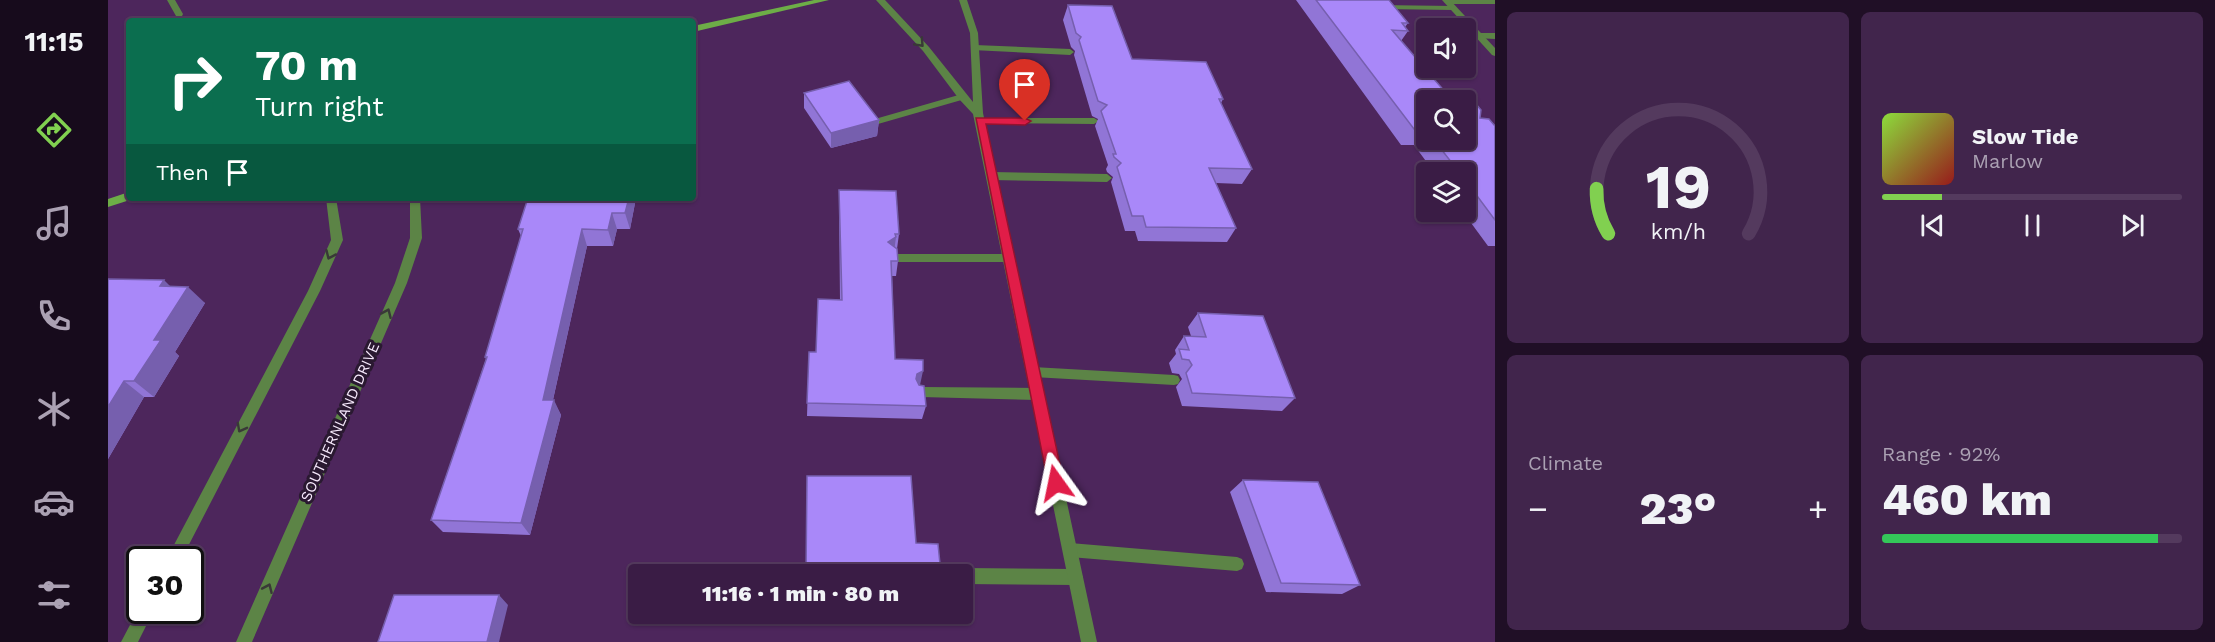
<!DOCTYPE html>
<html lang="en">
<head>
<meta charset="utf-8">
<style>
	body { margin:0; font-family:"Work Sans",sans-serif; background:#41254c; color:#f1f3f6; height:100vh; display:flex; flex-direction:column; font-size:22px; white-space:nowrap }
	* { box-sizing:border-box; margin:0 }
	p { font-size:20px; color:#aba1b3 }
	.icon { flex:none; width:33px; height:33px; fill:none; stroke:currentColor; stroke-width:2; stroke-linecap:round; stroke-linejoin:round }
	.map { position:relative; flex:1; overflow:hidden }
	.drawer { display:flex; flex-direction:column; gap:12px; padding:12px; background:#200f26; width:720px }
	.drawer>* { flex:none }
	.top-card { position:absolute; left:18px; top:18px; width:570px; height:183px; border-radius:6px; box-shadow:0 2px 4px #0004,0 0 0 2px #543a5e; background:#0b6e4f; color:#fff; overflow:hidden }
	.buttons { position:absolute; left:1308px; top:18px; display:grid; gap:12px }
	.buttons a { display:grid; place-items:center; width:60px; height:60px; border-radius:6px; background:#3a1c45; box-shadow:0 2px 4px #0004,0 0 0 2px #543a5e; font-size:30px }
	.speed { position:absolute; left:18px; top:546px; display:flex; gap:12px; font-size:30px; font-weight:700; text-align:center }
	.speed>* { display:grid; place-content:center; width:78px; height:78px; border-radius:50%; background:#3a1c45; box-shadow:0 2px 4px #0004,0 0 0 2px #543a5e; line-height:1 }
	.speed .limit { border:3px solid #111; border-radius:9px; background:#fff; color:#111 }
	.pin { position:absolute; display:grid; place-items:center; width:51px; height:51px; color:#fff; margin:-62px -26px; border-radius:50% 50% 50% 0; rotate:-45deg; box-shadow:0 0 6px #0007 }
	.pin .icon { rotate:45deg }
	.me { position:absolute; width:66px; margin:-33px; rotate:348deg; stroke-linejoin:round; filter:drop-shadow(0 0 4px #0008) }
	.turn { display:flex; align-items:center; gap:21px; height:126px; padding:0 30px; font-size:27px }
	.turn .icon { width:78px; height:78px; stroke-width:2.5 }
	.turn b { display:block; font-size:42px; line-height:51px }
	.then { display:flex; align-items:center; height:57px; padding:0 30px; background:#0003; gap:12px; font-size:22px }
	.big { font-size:45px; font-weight:800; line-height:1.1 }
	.drawer .card { flex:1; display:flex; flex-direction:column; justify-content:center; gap:9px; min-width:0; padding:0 21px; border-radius:9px; background:#41254c }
	.drawer .dial { align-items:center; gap:0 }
	.dial svg { height:156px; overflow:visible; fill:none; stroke:#543a5e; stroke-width:7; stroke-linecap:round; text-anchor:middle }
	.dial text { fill:#f1f3f6; stroke:none }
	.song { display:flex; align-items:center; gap:18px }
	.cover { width:72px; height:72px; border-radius:9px; background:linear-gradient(135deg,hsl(90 70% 55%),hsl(0 70% 35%)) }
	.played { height:6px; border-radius:3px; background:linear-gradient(90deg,#81d050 20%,#543a5e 20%) }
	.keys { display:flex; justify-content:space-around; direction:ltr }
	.heat { display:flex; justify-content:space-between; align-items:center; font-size:33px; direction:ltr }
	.charge { height:9px; border-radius:4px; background:linear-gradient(90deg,#34c759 92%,#543a5e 0) }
	.drawer .tiles { flex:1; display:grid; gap:12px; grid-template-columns:repeat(2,1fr) }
	.trip { position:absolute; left:520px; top:564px; width:345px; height:60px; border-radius:6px; background:#3a1c45; box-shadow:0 2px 4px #0004,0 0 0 2px #543a5e; font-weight:800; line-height:60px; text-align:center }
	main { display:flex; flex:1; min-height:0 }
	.tabs { display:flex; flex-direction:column; width:108px; justify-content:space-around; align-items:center; background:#170b1c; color:#aba1b3 }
	.tabs .icon { width:42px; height:42px }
	.tabs .current { color:#81d050 }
	.tabs b { font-size:27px; color:#f1f3f6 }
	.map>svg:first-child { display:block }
</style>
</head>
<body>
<main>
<nav class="tabs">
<b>11:15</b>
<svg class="icon current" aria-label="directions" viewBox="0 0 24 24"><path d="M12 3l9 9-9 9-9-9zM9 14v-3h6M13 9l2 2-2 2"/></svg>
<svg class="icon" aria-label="music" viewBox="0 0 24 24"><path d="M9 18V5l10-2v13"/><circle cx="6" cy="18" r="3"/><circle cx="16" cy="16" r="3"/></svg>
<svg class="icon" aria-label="phone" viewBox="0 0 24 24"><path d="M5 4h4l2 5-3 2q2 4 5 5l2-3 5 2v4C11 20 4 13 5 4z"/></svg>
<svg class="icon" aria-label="climate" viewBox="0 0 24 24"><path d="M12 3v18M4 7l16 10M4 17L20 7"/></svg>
<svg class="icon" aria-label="car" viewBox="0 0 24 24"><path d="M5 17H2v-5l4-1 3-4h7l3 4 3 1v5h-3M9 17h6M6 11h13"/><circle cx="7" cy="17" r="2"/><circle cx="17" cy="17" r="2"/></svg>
<svg class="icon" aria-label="filters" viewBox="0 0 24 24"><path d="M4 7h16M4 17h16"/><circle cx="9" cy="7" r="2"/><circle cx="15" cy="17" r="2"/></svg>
</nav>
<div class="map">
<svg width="1387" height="642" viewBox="0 0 1387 642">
	<rect width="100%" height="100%" fill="#4d265c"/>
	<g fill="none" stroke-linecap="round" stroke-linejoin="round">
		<path fill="#5c8446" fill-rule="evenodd" d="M 59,0 L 67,0 L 75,14 L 74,16 L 68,16 Z
			M 1338,0 L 1387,0 L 1387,4 L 1340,4 L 1336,2 Z
			M 1270,5 L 1345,6 L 1349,8 L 1345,10 L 1273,9 L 1269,7 Z
			M 1371,33 L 1387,33 L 1387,39 L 1368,38 L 1368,34 Z
			M 867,45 L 962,49 L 966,52 L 962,55 L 864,50 L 863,48 Z
			M 854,94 L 857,95 L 857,99 L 770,124 L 765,121 L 767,119 Z
			M 872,118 L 986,118 L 991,121 L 986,124 L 869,123 L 869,119 Z
			M 883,172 L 999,174 L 1004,178 L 999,182 L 883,180 L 878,176 Z
			M 786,254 L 900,254 L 906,258 L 900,262 L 786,262 L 780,258 Z
			M 925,367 L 1066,375 L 1070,376 L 1072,380 L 1070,384 L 1066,385 L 925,377 L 921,376 L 919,372 L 921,368 Z
			M 813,387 L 929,388 L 934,390 L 935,394 L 934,398 L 929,400 L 813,397 L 808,396 L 807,392 L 808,388 Z
			M 962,543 L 1129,557 L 1134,559 L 1136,564 L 1134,569 L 1129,571 L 962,557 L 957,555 L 955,550 L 957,545 Z
			M 855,568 L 967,569 L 972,572 L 975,577 L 972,582 L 967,585 L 855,584 L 855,574 L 848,574 L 850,571 Z"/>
		<path fill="#5c8446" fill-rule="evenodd" d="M 768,0 L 777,0 L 821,47 L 865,102 L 862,33 L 851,0 L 859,0 L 870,33 L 875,113 L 989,642 L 973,642 L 865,114 L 851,99 L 815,51 Z
			M 1334,0 L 1342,0 L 1387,48 L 1387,56 L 1384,55 Z
			M 218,198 L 228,198 L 235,240 L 212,291 L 73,560 L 58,560 L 200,291 L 223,240 Z
			M 302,198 L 312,198 L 314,238 L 299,283 L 144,642 L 128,642 L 287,283 L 302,238 Z
			M 32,606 L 32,610 L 46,610 L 30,642 L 13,642 Z"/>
		<path fill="#6dad47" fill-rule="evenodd" d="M 706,0 L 721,0 L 585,32 L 585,26 Z
			M 21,192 L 21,198 L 25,199 L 0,207 L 0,199 Z"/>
	</g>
	<path fill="#9175d6" d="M 1188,0 L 1281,0 L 1300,23 L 1297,27 L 1300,31 L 1293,41 L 1318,100 L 1318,140 L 1358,140 L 1372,118 L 1387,126 L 1387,246 L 1380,246 L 1355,212 L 1358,212 L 1358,172 L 1326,172 L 1306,145 L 1293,145 Z
		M 960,5 L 1024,59 L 1115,99 L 1113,103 L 1144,169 L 1134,184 L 1108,183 L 1128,228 L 1119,242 L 1030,241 L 1027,231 L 1017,231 L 1003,182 L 1005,177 L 999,172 L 998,169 L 1000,165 L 987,126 L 990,119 L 984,116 L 966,55 L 967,51 L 963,47 L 955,20 Z
		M 696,93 L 771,120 L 769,136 L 723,148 L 696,108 Z
		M 731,190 L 791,234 L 789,249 L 788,249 L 790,261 L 788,276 L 784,276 L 787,359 L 812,385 L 818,406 L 814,419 L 699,416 L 701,352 L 708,352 L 732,300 L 731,206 Z
		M 528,198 L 522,229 L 509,229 L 505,246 L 479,246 L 445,400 L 453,415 L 422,535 L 335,532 L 323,520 L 378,359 L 377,357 L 413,236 L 410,229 Z
		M 0,279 L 63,287 L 97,303 L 67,352 L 71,356 L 46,397 L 36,397 L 0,459 Z
		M 1090,313 L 1187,398 L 1174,411 L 1074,406 L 1068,387 L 1074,379 L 1071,374 L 1064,373 L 1061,363 L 1068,354 L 1067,350 L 1076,336 L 1083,336 L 1080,327 Z
		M 1135,480 L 1252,585 L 1234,594 L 1158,592 L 1122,492 Z"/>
	<path fill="#765fae" d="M 771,120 L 769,136 L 723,148 L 723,133 Z
		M 521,198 L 528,198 L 522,229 L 517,213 Z
		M 504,213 L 509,229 L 505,246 L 500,230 Z
		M 474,229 L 479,246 L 442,413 L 446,400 L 453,415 L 422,535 L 413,523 L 435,400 Z
		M 788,237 L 786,252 L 780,242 Z
		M 56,280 L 73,297 L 52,286 Z
		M 80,287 L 97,303 L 67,352 L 71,356 L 46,397 L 26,381 L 46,340 Z
		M 815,371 L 812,385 L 806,387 L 809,374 Z
		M 16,381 L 36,397 L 0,459 L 0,407 Z
		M 391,595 L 400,605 L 391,642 L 379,642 Z"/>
	<path fill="#a988f9" stroke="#765fae" stroke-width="1.5" d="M 1208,0 L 1281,0 L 1300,23 L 1294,23 L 1300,31 L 1284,30 L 1344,100 L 1318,100 L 1318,129 L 1306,129 Z
		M 960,5 L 1004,6 L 1024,59 L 1098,62 L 1115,99 L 1111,99 L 1144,169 L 1101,168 L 1128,228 L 1038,227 L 1035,216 L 1024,216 L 1009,167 L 1013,163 L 1006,157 L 1005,154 L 1008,154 L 993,111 L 999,105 L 990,101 L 971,40 L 973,37 L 968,33 Z
		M 741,81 L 771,120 L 723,133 L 696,93 Z
		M 1358,104 L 1368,104 L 1373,110 L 1372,118 L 1381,119 L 1387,126 L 1387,220 L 1358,181 L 1358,172 L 1351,172 L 1326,140 L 1358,140 Z
		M 731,190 L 788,191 L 791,234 L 787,234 L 788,237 L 780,242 L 789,249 L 790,261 L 783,261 L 787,359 L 815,360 L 815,371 L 809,374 L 808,379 L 811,385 L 816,386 L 818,406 L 699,403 L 701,352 L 708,352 L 710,299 L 734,300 Z
		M 420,198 L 521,198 L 517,213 L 504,213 L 500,230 L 474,229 L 435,400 L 446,400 L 413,523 L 323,520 L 379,357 L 377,357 L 415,229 L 410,229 Z
		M 0,279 L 56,280 L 52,286 L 80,287 L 46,340 L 53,340 L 26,381 L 16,381 L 0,407 Z
		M 1090,313 L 1155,316 L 1187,398 L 1084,393 L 1078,373 L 1084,365 L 1081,360 L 1074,359 L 1071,349 L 1081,350 L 1076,336 L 1098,337 Z
		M 699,476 L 803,476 L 808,543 L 830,544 L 833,574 L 698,574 Z
		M 1135,480 L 1210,482 L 1252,585 L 1173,583 Z
		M 286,595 L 391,595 L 379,642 L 270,642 Z"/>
	<defs><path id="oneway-chevron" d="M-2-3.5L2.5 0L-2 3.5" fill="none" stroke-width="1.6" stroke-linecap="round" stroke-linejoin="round" transform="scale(1.5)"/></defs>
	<g stroke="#393937">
		<use href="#oneway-chevron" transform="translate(812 43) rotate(47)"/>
		<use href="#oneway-chevron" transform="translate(222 255) rotate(114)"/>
		<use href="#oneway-chevron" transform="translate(279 313) rotate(-66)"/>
		<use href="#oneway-chevron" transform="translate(133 428) rotate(118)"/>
		<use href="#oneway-chevron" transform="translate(160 588) rotate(-66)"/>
	</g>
	<path fill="#e11d48" stroke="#92132f" stroke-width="1.5" d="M 868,118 L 917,118 L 923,121 L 917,125 L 878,124 L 956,483 L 954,488 L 948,491 L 942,488 L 940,483 Z"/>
	<g text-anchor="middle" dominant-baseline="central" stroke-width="6" stroke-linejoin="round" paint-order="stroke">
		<g font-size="15" fill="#f7eafd" stroke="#2a1931">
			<text transform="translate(232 422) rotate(-66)">SOUTHERNLAND DRIVE</text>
		</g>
	</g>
</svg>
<div class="buttons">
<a><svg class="icon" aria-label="sound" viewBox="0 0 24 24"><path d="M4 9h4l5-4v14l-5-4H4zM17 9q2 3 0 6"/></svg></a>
<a><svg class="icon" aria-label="search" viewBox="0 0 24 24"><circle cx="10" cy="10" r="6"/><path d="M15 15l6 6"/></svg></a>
<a><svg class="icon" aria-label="layers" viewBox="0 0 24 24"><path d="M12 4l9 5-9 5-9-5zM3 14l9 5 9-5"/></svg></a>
</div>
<div class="speed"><div class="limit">30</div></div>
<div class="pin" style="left:917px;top:121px;background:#d93025"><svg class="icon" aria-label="arrive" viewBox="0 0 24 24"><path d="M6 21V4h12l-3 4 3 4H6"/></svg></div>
<svg class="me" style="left:948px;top:483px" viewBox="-20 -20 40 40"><path d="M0-17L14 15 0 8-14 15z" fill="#e11d48" stroke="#fff" stroke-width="4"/></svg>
<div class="trip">11:16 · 1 min · 80 m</div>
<div class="top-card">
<div class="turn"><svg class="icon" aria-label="right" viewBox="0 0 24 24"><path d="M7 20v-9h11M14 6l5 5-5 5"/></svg><div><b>70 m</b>Turn right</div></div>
<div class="then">Then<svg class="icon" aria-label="arrive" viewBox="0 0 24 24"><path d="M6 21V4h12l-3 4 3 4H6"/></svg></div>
</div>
</div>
<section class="drawer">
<div class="tiles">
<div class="card dial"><svg viewBox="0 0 100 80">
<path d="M14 69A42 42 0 1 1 86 69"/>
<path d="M14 69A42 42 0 0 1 8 46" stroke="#81d050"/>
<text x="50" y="56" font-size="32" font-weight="700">19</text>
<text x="50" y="72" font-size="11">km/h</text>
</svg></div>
<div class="card">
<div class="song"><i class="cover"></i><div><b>Slow Tide</b><p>Marlow</p></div></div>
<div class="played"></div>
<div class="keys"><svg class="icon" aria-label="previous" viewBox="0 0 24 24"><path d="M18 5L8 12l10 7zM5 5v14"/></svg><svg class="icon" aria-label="pause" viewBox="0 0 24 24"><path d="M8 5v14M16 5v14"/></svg><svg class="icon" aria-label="next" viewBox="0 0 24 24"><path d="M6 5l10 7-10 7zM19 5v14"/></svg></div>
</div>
<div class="card"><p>Climate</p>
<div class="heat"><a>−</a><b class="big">23°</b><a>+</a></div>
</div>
<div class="card"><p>Range · 92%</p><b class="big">460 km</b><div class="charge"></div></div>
</div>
</section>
</main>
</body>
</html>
